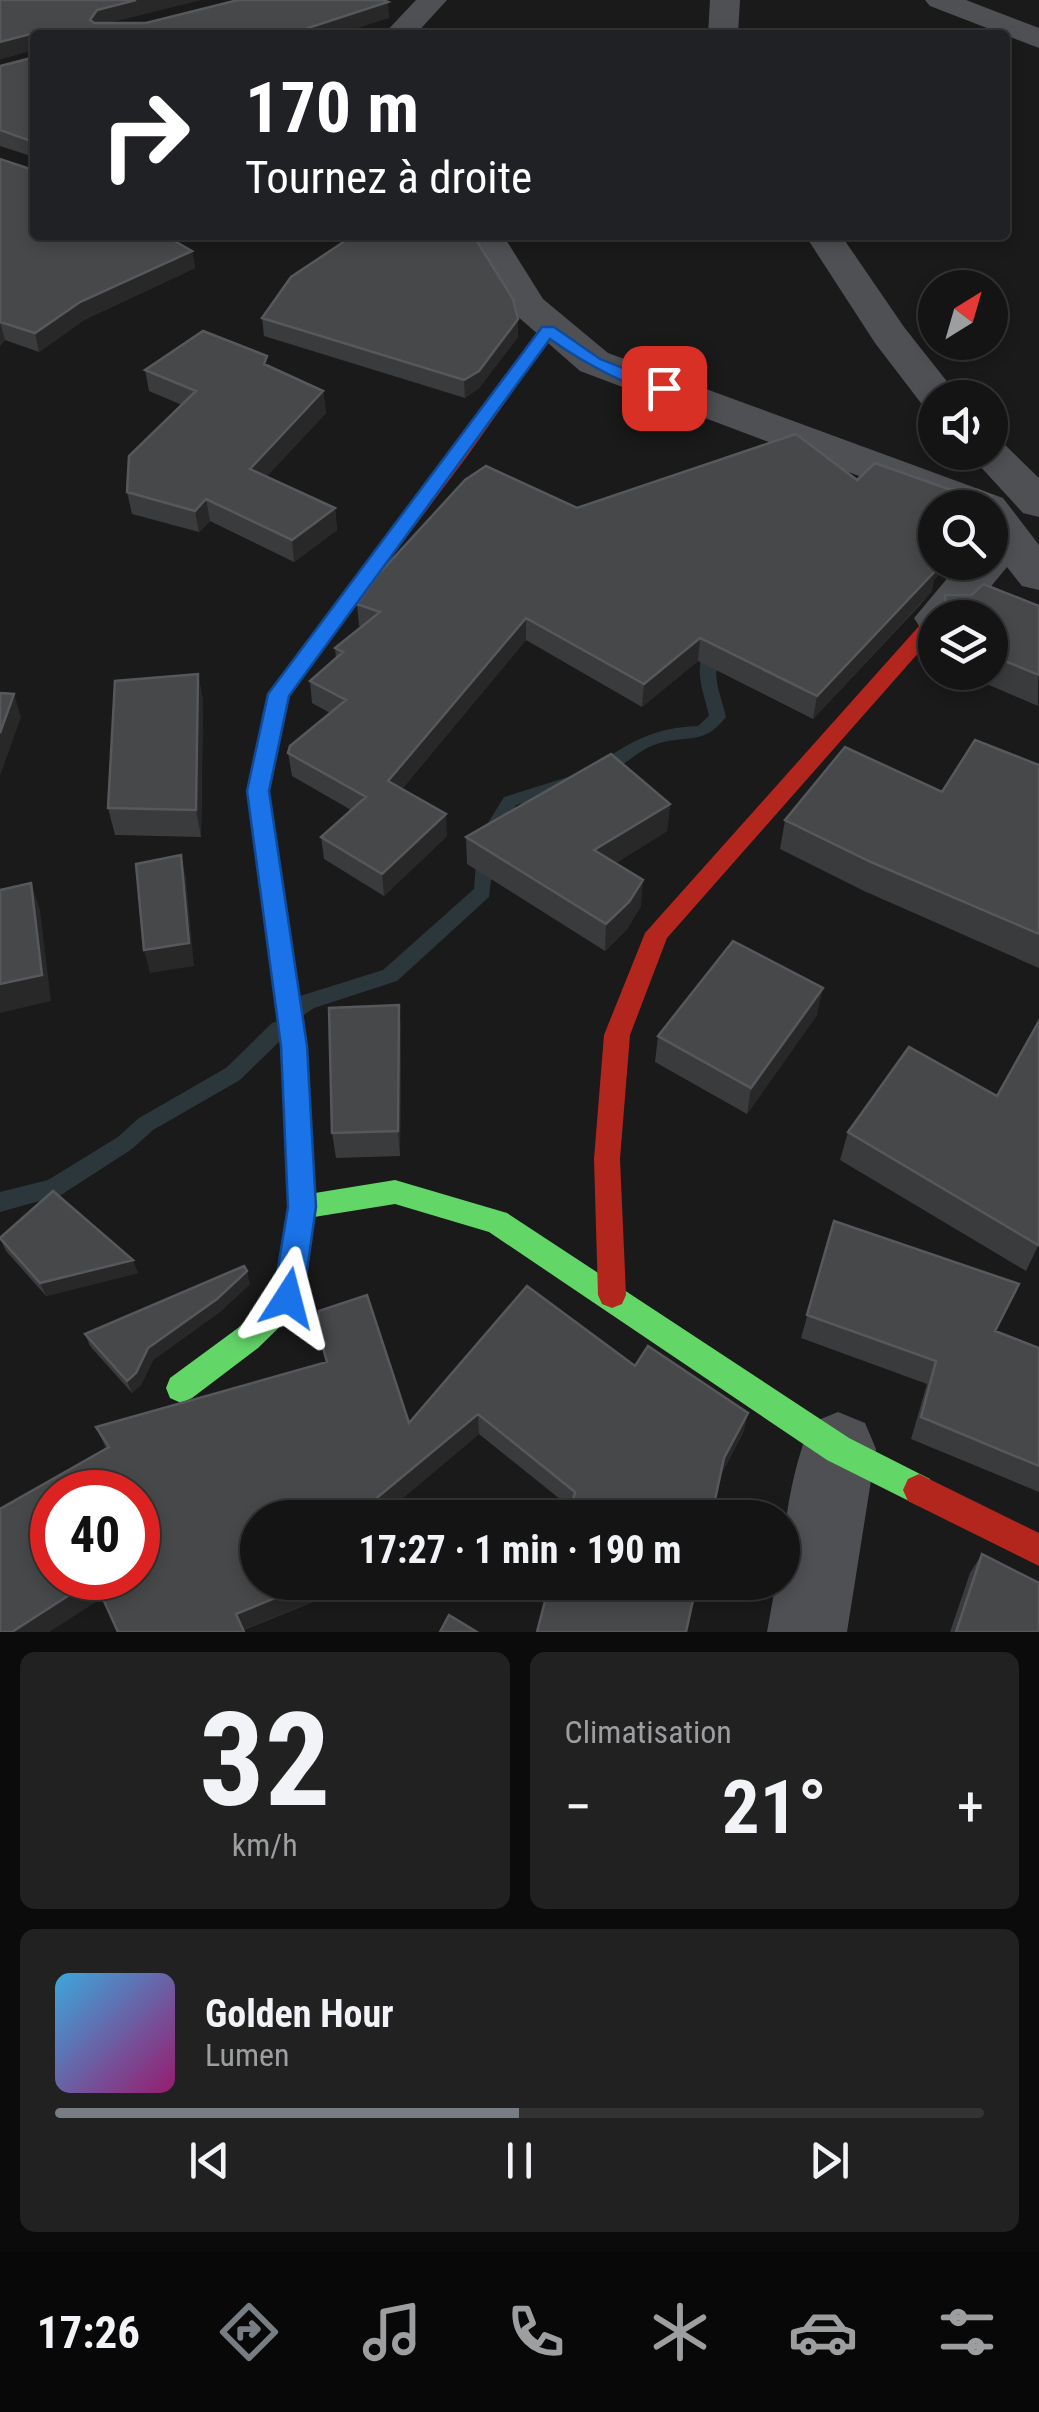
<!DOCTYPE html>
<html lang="fr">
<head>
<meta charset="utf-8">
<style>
	body { margin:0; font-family:"Roboto Condensed",sans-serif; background:#212122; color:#f1f3f6; height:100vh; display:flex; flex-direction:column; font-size:38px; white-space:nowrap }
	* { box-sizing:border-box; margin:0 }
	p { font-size:32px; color:#9d9ea0 }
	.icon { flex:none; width:55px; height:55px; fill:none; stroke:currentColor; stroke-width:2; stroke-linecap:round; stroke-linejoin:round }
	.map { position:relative; height:1632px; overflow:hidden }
	.panel { display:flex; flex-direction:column; gap:20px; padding:20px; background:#0b0b0b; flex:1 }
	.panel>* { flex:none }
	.guide { position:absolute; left:30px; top:30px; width:980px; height:210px; border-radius:10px; box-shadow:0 5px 15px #0003,0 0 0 2px #333334; background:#202124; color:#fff; overflow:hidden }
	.needle { width:65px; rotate:37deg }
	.tools { position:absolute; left:918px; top:270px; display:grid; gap:20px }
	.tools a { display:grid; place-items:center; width:90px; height:90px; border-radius:50%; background:#141414; box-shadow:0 5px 15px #0003,0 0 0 2px #333334; font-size:50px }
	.speed { position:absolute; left:30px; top:1470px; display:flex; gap:20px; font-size:50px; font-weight:700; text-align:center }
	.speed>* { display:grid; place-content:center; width:130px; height:130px; border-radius:50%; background:#141414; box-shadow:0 5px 15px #0003,0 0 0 2px #333334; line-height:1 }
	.speed .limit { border:15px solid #d22; background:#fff; color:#111 }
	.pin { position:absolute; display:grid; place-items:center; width:85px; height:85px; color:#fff; margin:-42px; border-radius:20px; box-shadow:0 5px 15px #0006 }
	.me { position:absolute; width:110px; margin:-55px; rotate:9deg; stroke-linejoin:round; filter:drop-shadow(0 0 8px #0008) }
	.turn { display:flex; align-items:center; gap:35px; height:210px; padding:0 50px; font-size:45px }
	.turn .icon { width:130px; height:130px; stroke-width:2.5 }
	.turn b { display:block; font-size:70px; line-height:85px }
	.big { font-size:75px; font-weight:700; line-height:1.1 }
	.panel .card { flex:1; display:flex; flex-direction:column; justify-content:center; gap:15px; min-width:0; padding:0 35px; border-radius:15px; background:#212122 }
	.panel .dial { align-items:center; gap:0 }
	.dial b { font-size:130px; line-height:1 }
	.song { display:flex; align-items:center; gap:30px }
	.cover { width:120px; height:120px; border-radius:15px; background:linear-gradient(135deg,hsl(200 70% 55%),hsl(320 70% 35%)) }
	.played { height:10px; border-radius:5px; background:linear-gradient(90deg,#787d83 50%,#333334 50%) }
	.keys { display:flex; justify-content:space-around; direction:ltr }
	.heat { display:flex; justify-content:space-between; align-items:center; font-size:55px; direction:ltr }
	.panel .tiles { flex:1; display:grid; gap:20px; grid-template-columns:1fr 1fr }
	.card:last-child { grid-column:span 2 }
	.trip { position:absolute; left:240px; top:1500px; width:560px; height:100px; border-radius:50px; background:#141414; box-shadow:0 5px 15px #0003,0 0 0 2px #333334; font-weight:700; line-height:100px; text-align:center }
	.menu { display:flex; height:160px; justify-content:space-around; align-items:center; background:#080808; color:#9d9ea0 }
	.menu .icon { width:70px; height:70px }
	.menu .active { color:#787d83 }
	.menu b { font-size:45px; color:#f1f3f6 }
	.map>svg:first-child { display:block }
</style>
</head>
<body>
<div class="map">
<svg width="1039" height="1632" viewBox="0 0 1039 1632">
	<rect width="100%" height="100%" fill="#1a1a1a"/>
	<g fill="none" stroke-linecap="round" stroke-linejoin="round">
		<path fill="#2c373c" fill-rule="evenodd" d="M 717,642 L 725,647 C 708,671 720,691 726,717 C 701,750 680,731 647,748 C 630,757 610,779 591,776 L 588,772 L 591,768 C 630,743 650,728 698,726 L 709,716 C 704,691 687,657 717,642 Z
			M 568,777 L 574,779 L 577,783 L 574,787 L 516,805 L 496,839 L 489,897 L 397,981 L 314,1008 L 298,1019 L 291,1017 L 288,1011 L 300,996 L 383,970 L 474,889 L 478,839 L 504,797 Z
			M 279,1021 L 286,1023 L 289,1029 L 286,1035 L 240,1080 L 153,1130 L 132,1149 L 61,1195 L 0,1212 L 0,1192 L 48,1180 L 118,1137 L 139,1118 L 226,1068 L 272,1023 Z"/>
		<path fill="#4e5053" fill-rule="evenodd" d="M 416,0 L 447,0 L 415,35 L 383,35 Z
			M 710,0 L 740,0 L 738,35 L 708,35 Z
			M 925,0 L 966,0 L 1039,28 L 1039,48 L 930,6 Z
			M 467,235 L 503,235 L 543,299 L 608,353 L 1003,498 L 1039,545 L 1039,590 L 1022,586 L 1007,567 L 965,618 L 935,618 L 935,633 L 921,629 L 914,618 L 961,562 L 990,562 L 990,508 L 944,508 L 580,371 L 516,315 Z
			M 805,235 L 841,235 L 904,327 L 960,398 L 935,398 L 935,410 L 924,407 L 875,343 Z
			M 990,439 L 1003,443 L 1039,478 L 1039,517 L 1023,513 L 967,452 L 990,452 Z
			M 838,1412 L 865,1423 L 876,1449 L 847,1632 L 767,1632 L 776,1582 L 782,1582 C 782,1529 791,1472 811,1423 Z"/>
		<path fill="#63d668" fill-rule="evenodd" d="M 258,782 L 269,790 L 307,1046 L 315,1193 L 395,1180 L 507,1213 L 849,1438 L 930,1479 L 935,1490 L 930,1501 L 919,1506 L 827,1460 L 489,1232 L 395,1204 L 314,1217 L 298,1309 L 258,1348 L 192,1398 L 181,1403 L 170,1398 L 166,1388 L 170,1378 L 238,1328 L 275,1293 L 288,1207 L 281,1046 L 247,790 Z"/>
		<path fill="#b3261e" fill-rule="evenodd" d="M 548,325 L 554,327 L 554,333 L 468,455 L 288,695 L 269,790 L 258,798 L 250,796 L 247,790 L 271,689 L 456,447 L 542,327 Z
			M 935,615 L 943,618 L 935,618 L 935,634 L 667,938 L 630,1035 L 620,1159 L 626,1295 L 622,1304 L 612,1308 L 602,1304 L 598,1295 L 594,1159 L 604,1035 L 645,933 L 928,616 Z
			M 919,1474 L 1039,1533 L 1039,1566 L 908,1501 L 903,1490 L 908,1479 Z"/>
	</g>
	<path fill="#3a3b3c" d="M 0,0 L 110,23 L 146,23 L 387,2 L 389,18 L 35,35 L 35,235 L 194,235 L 177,242 L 192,251 L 195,268 L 84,320 L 39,352 L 5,340 L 0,346 L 0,159 L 33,170 L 34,157 L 0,146 L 0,66 L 35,57 L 34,50 L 0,59 Z
		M 262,318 L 518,337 L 479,388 L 465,398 L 264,336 Z
		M 269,366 L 323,391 L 326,413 L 266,477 L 335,508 L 337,530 L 294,562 L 210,521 L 199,532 L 132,514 L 127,492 L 182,405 L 149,391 L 145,370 Z
		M 857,480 L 948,489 L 992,496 L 989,508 L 935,508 L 935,562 L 949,562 L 934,580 L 931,592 L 919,606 L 813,719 L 698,661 L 642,707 L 526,640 L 402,789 L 447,836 L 384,896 L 324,859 L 321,837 L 351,810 L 292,776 L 288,753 L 330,713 L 312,703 L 310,681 L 336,659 L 335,648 L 361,627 L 359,626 L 357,604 L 577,508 Z
		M 945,595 L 1039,606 L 1038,706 L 959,672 L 990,672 L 990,618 L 940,618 Z
		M 198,674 L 203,701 L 201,837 L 115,835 L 108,808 Z
		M 1039,765 L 1039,968 L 864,891 L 780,849 L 785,820 L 942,792 Z
		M 670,804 L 667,831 L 616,863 L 641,906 L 627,929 L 605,951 L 467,864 L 466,837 Z
		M 399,1005 L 401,1031 L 400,1156 L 336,1158 L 332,1133 Z
		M 817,1015 L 747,1114 L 655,1062 L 658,1036 Z
		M 997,1096 L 1039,1244 L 1026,1271 L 840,1160 L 848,1132 Z
		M 834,1221 L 995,1331 L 1039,1348 L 1039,1492 L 911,1439 L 927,1384 L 801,1338 Z
		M 0,1238 L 138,1273 L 46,1296 L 6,1251 Z
		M 250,1284 L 221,1311 L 153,1360 L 141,1385 L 132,1393 L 90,1346 L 85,1334 Z
		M 318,1330 L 409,1423 L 635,1366 L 748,1413 L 743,1433 L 720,1476 L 571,1508 L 479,1434 L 379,1518 L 258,1518 L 258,1582 L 362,1582 L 244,1630 L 103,1598 L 106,1448 L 96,1427 L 326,1362 Z
		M 982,1554 L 1039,1632 L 950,1632 L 970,1573 Z"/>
	<path fill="#282828" d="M 136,0 L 202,0 L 100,25 L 93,35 L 90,20 L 97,10 Z
		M 370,0 L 390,0 L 379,5 L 388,2 L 389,18 L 336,35 L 308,35 L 308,28 Z
		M 34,33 L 35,50 L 0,59 L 0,42 Z
		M 159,235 L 194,235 L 161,249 Z
		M 192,251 L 195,268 L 84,320 L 39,352 L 35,333 L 80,302 Z
		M 518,319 L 518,337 L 479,388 L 465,398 L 464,380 Z
		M 0,322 L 5,340 L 0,346 Z
		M 323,391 L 326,413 L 253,491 L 250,469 Z
		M 206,499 L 210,521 L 199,532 L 195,511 Z
		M 335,508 L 337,530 L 294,562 L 292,540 Z
		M 935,562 L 949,562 L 934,580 L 931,592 L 813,719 L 817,696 Z
		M 526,618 L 526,640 L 390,803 L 388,781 Z
		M 700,638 L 698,661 L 642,707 L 644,684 Z
		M 198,674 L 203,701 L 201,837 L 196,810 Z
		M 14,694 L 21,717 L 0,776 L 0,733 Z
		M 670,804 L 667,831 L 593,877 L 594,850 Z
		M 446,814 L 447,836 L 384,896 L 382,874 Z
		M 181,855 L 186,878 L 194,966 L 150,973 L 144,950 Z
		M 643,880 L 641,906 L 627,929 L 605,951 L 606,924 Z
		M 31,883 L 40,910 L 51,1001 L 0,1013 L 0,984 Z
		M 823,988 L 817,1015 L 747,1114 L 751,1088 Z
		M 399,1005 L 401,1031 L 400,1156 L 398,1131 Z
		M 133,1260 L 138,1273 L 46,1296 L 40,1283 Z
		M 247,1271 L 250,1284 L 221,1311 L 153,1360 L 141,1385 L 132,1393 L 127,1381 L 148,1348 Z
		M 748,1413 L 743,1433 L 719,1477 L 724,1458 Z
		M 478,1414 L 479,1434 L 379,1518 L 369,1518 L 367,1506 Z
		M 94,1579 L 104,1597 L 49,1632 L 12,1632 Z
		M 314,1582 L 362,1582 L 243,1630 L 236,1614 Z"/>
	<path fill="#474849" stroke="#56585b" stroke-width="2.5" fill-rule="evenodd" d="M 0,0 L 136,0 L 97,10 L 90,20 L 94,23 L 146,23 L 238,0 L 383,0 L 388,2 L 308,28 L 323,35 L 35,35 L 35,235 L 164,235 L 192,251 L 80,302 L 35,333 L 0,322 L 0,159 L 33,170 L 34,142 L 0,130 L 0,66 L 35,57 L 34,33 L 0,42 Z
		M 354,235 L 473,235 L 513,299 L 518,319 L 479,371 L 464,380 L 262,318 L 291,277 Z
		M 203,331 L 267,356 L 264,364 L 323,391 L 250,469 L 335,508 L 292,540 L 206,499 L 195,511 L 127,492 L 129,456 L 196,391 L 145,370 Z
		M 796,434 L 857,480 L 875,463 L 948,489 L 978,490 L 992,496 L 982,508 L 935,508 L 935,562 L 930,568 L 936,570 L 817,696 L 700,638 L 644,684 L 526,618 L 388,781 L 446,814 L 382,874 L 321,837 L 366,797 L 288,753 L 290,746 L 346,700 L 310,681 L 343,652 L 335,648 L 380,612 L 357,604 L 377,576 L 465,480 L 486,466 L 577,508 Z
		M 983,584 L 1039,606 L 1039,675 L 990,655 L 990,618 L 946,618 L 945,595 L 972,595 Z
		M 198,674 L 196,810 L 108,808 L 115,681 Z
		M 0,693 L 14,694 L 0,733 Z
		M 975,740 L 1039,765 L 1039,934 L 871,862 L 785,820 L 845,747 L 942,792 Z
		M 611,754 L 670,804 L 594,850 L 643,880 L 629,902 L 606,924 L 466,837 Z
		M 181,855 L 189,943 L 144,950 L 136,864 Z
		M 31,883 L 42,975 L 0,984 L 0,890 Z
		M 733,941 L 823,988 L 751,1088 L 658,1036 Z
		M 399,1005 L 398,1131 L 332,1133 L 329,1008 Z
		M 1039,1021 L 1039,1243 L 1038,1245 L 848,1132 L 909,1047 L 997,1096 Z
		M 53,1191 L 133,1260 L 40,1283 L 0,1238 Z
		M 834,1221 L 1019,1284 L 995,1331 L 1039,1348 L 1039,1466 L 921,1417 L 936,1361 L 807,1315 Z
		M 244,1266 L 247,1271 L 217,1299 L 148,1348 L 136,1373 L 127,1381 L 85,1334 Z
		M 527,1286 L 635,1366 L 648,1346 L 748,1413 L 724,1458 L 711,1518 L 568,1518 L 575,1492 L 478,1414 L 367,1506 L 370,1518 L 258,1518 L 258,1582 L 314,1582 L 236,1614 L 244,1632 L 118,1632 L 94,1579 L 12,1632 L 0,1632 L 0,1509 L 109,1447 L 96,1427 L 327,1362 L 318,1330 L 319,1311 L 367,1295 L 409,1423 ZM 52,1492 L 138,1492 L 138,1578 L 52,1578 Z
		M 982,1554 L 1039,1583 L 1039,1632 L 956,1632 Z
		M 550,1582 L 697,1582 L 686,1632 L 537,1632 Z
		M 449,1615 L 477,1632 L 440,1632 Z"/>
	<path fill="#1a73e8" stroke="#114b97" stroke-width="2.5" d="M 542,327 L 554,327 L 600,359 L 673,388 C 651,405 571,354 550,339 L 289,696 L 269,791 L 307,1046 L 316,1207 L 303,1298 L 298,1308 L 288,1312 L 278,1308 L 273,1298 L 288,1207 L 281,1046 L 247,791 L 268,694 Z"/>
</svg>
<div class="tools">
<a><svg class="needle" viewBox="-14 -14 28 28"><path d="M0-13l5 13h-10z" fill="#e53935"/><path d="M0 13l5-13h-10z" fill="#9d9ea0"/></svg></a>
<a><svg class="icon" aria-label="sound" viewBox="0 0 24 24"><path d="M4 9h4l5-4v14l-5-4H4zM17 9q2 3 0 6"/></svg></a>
<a><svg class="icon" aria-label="search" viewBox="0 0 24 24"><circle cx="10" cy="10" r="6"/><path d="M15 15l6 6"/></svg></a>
<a><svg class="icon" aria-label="layers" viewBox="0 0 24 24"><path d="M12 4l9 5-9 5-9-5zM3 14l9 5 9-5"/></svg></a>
</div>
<div class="speed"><div class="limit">40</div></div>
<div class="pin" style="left:664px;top:388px;background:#d93025"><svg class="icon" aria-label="arrive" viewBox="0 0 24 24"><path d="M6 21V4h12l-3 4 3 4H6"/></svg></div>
<svg class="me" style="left:288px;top:1298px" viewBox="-20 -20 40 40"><path d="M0-17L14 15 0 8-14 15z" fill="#1a73e8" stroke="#fff" stroke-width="4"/></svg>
<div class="trip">17:27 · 1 min · 190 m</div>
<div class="guide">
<div class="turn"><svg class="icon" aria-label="right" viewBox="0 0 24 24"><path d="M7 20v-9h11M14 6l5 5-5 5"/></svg><div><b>170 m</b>Tournez à droite</div></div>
</div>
</div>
<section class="panel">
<div class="tiles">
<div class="card dial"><b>32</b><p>km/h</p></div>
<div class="card"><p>Climatisation</p>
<div class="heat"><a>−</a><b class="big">21°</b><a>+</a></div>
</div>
<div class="card">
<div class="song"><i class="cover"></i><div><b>Golden Hour</b><p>Lumen</p></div></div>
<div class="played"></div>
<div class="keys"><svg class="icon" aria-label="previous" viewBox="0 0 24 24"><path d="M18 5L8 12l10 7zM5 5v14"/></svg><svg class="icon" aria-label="pause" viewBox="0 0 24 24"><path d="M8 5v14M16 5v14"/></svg><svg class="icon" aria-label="next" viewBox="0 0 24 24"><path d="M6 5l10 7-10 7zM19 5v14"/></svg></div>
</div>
</div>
</section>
<nav class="menu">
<b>17:26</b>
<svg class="icon active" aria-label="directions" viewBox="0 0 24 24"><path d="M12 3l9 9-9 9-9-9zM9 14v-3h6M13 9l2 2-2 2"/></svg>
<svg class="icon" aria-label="music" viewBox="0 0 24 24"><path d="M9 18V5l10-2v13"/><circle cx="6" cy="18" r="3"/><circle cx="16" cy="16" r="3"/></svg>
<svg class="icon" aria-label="phone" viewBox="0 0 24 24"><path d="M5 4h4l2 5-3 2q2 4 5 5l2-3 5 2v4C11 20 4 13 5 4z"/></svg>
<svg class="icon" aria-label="climate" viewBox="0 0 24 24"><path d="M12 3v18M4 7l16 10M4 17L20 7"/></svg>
<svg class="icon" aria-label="car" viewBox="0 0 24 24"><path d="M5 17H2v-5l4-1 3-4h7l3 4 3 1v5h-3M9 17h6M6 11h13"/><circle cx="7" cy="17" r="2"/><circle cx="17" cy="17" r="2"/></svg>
<svg class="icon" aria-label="filters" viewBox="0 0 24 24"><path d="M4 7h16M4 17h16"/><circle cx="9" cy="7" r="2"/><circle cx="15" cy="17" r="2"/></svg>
</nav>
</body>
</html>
